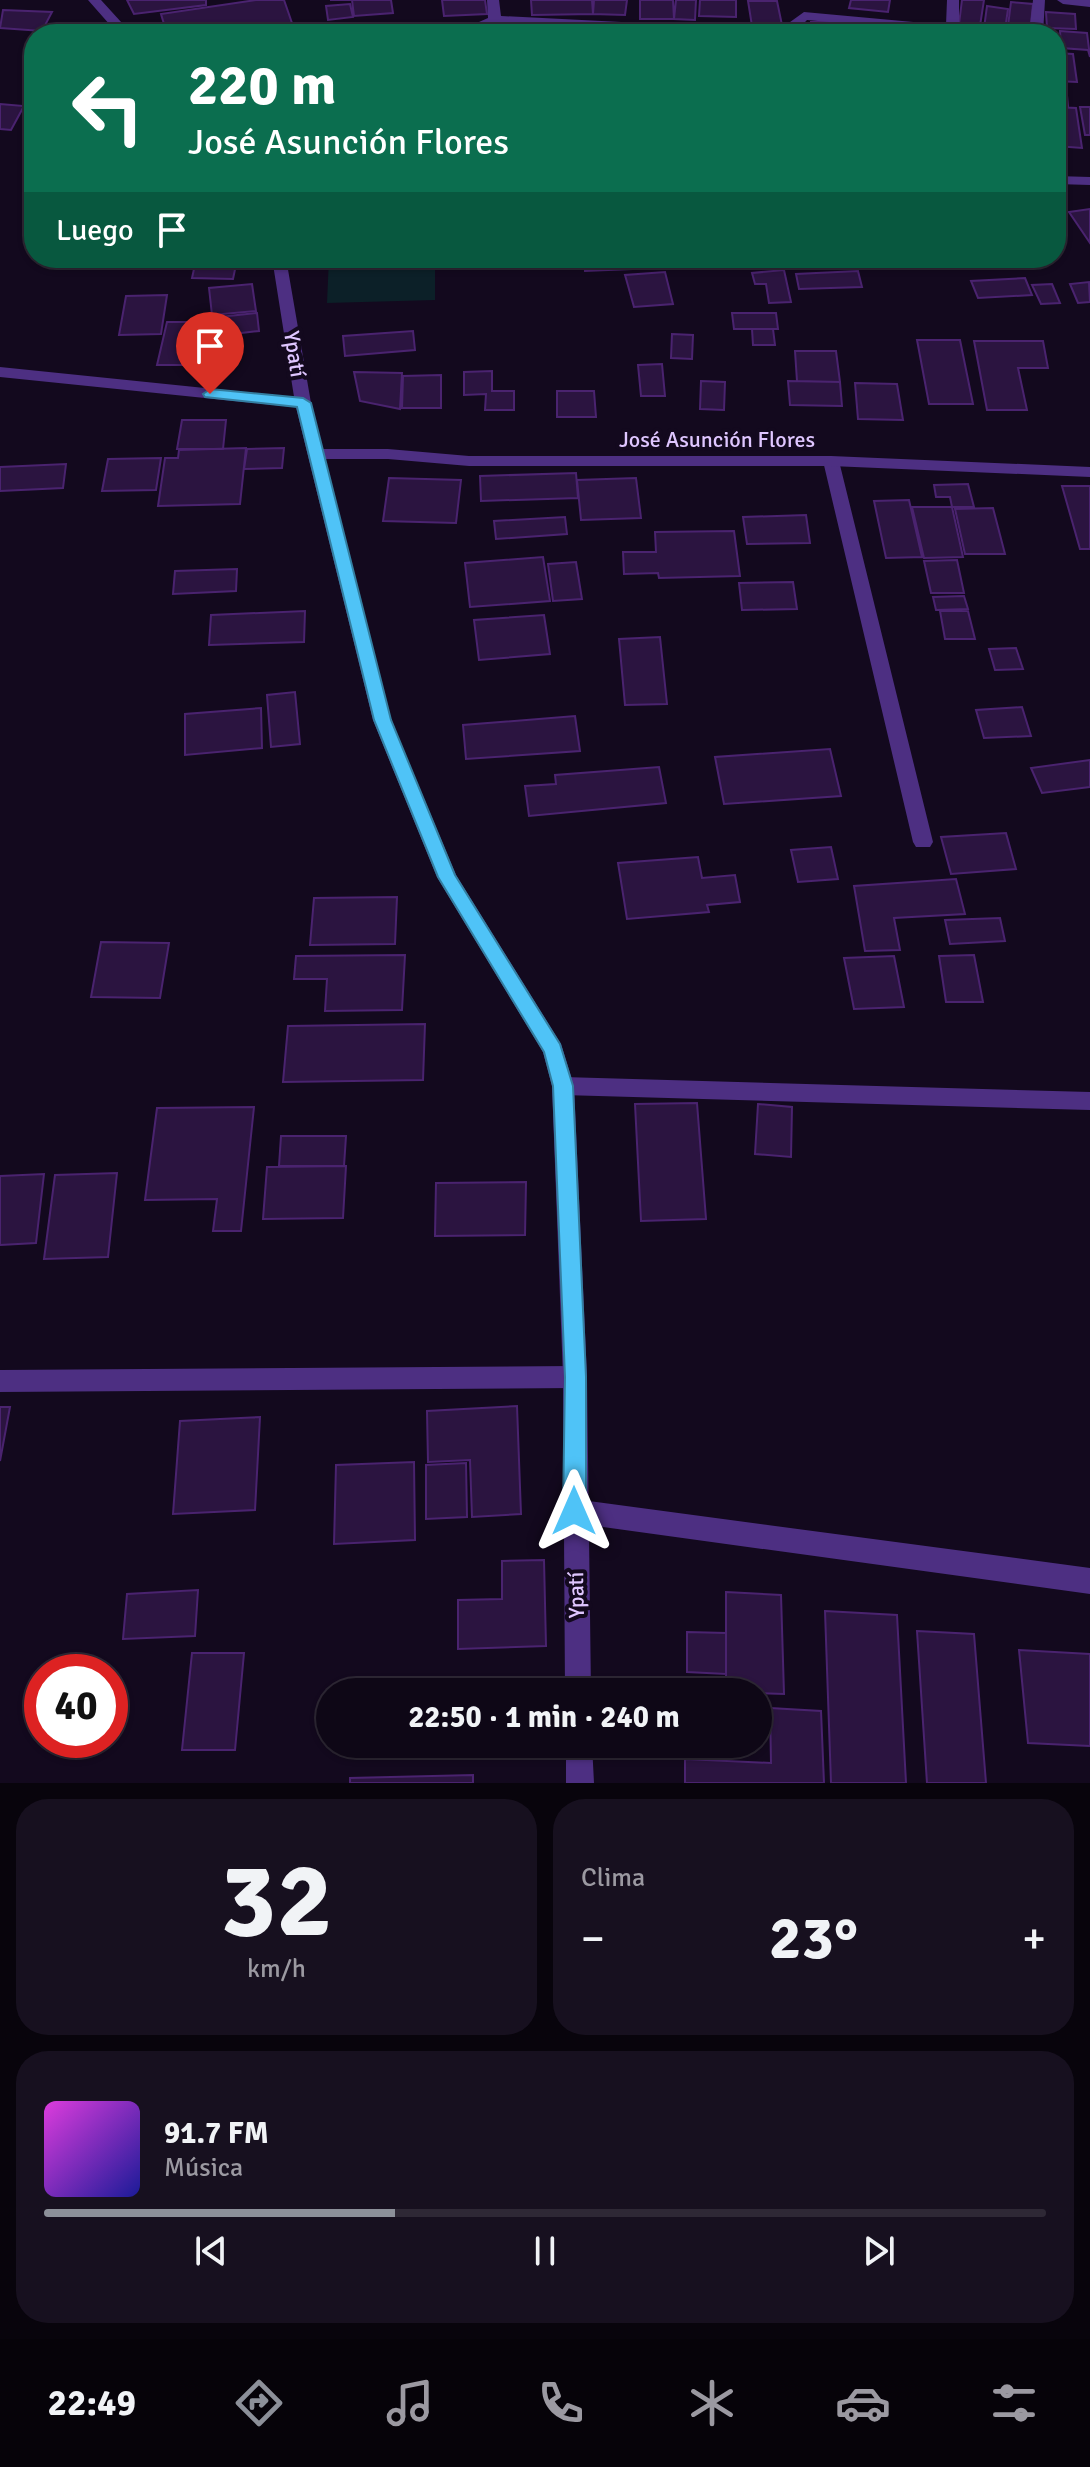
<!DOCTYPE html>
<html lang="es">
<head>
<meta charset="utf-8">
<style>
	body { margin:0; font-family:Signika,sans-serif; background:#17101f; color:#f1f3f6; height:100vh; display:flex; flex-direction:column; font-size:30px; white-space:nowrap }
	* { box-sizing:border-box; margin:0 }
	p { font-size:26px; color:#9b99a1 }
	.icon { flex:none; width:44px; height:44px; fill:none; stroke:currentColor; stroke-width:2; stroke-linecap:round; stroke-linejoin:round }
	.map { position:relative; height:1783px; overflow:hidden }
	.panel { display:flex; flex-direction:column; gap:16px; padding:16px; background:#08040c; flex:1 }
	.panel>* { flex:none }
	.top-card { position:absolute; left:24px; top:24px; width:1042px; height:244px; border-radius:32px; box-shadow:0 2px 6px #0004,0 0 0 2px #2e2835; background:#0b6e4f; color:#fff; overflow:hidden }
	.speed { position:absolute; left:24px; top:1654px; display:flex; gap:16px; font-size:40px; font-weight:700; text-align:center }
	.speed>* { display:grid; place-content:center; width:104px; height:104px; border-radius:50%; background:#0e0716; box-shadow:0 2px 6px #0004,0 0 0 2px #2e2835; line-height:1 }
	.speed .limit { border:12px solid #d22; background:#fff; color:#111 }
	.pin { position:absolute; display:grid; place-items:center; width:68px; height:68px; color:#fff; margin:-82px -34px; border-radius:50% 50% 50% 0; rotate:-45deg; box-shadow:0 0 8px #0007 }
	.pin .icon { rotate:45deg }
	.me { position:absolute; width:88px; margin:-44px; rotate:0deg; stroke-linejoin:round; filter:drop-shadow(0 0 6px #0008) }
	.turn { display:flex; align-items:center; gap:28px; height:168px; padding:0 32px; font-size:36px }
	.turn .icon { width:104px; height:104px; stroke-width:2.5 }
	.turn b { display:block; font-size:56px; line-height:68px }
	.then { display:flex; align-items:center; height:76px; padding:0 32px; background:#0003; gap:16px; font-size:30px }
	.big { font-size:60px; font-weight:700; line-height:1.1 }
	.panel .tile { flex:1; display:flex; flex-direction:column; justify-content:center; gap:12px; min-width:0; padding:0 28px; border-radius:32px; background:#17101f }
	.panel .dial { align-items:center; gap:0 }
	.dial b { font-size:104px; line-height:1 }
	.song { display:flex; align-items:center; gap:24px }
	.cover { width:96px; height:96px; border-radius:12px; background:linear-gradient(135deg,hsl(300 70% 55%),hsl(240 70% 35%)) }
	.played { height:8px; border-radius:4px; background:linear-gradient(90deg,#8c9099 35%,#2e2835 35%) }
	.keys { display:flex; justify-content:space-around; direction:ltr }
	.heat { display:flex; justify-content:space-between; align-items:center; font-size:44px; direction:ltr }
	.panel .tiles { flex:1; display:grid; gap:16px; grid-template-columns:1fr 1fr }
	.tile:last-child { grid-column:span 2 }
	.trip { position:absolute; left:316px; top:1678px; width:456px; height:80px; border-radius:40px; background:#0e0716; box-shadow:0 2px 6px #0004,0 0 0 2px #2e2835; font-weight:700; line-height:80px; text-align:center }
	.dock { display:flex; height:128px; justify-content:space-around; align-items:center; background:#060309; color:#9b99a1 }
	.dock .icon { width:56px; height:56px }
	.dock .active { color:#8c9099 }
	.dock b { font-size:36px; color:#f1f3f6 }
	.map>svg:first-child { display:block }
</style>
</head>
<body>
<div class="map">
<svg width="1090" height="1783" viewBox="0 0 1090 1783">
	<rect width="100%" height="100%" fill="#13091e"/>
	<path fill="#0c2028" d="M 329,258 L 435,258 L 435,300 L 327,303 Z"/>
	<path fill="#2b1440" stroke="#4a236f" stroke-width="2" d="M 127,0 L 206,0 L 206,5 L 134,14 Z
		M 256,0 L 284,0 L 292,23 L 288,24 L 291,34 L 167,34 L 161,14 Z
		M 330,0 L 391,0 L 393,13 L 354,16 L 352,0 Z
		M 442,0 L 485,0 L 487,14 L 444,16 Z
		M 531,0 L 592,0 L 593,14 L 532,15 Z
		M 594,0 L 627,0 L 625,15 L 593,14 Z
		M 640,0 L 673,0 L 674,19 L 640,19 Z
		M 676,0 L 696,0 L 695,20 L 674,19 Z
		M 700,0 L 736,0 L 736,17 L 699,16 Z
		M 851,0 L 890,0 L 888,12 L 849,8 Z
		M 962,0 L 984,0 L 980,26 L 959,24 Z
		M 748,1 L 777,1 L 782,25 L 752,26 Z
		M 1011,2 L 1033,4 L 1030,34 L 1007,34 Z
		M 350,4 L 353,17 L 328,20 L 326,6 Z
		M 987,6 L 1008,9 L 1005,30 L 984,28 Z
		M 3,10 L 52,12 L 42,31 L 0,28 Z
		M 1046,12 L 1075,14 L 1076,29 L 1047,28 Z
		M 811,22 L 844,22 L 846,34 L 812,34 Z
		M 528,29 L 564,29 L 564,34 L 528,34 Z
		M 1060,31 L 1087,33 L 1090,57 L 1088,50 L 1061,48 Z
		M 1056,53 L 1073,54 L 1077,82 L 1056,81 Z
		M 1056,84 L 1066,85 L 1068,106 L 1056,105 Z
		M 0,104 L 24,106 L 11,130 L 0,129 Z
		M 1056,107 L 1076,108 L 1082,148 L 1056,146 Z
		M 1080,107 L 1090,107 L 1090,135 L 1085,135 Z
		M 1090,209 L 1090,243 L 1069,212 Z
		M 584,258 L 631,258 L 632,269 L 585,271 Z
		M 196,260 L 237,260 L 233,279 L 192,278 Z
		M 784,270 L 791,302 L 769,303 L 766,284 L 755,284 L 752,273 Z
		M 858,271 L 862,287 L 799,289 L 796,274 Z
		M 665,272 L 673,304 L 634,307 L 625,275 Z
		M 1025,278 L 1032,295 L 978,298 L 971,281 Z
		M 1089,282 L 1090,302 L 1078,303 L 1070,284 Z
		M 252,284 L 256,311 L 212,315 L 209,288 Z
		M 1052,284 L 1060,303 L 1041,304 L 1032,285 Z
		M 167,295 L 161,334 L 119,335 L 126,296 Z
		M 257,313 L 259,331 L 233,334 L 227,367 L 201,367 L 211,318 Z
		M 732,313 L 776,313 L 778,329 L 734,329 Z
		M 167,322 L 207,322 L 198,365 L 157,365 Z
		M 752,329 L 773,329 L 775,345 L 753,345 Z
		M 413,331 L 415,350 L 345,356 L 343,336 Z
		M 672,334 L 693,335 L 692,359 L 671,358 Z
		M 917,340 L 960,340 L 973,404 L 929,404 Z
		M 974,341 L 1043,341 L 1048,368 L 1018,368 L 1027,410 L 987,410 Z
		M 795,351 L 836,351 L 840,382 L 797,381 Z
		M 662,364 L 665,396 L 641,396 L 638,365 Z
		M 492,371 L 492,391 L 514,391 L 514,410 L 485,410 L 486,394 L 464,395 L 464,372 Z
		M 354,372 L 402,373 L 400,409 L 360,401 Z
		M 441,375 L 441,408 L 402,408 L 403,376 Z
		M 701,381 L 725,382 L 724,410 L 700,409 Z
		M 788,381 L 840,382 L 842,406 L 790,405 Z
		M 855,383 L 897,384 L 903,420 L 858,419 Z
		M 557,391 L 594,391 L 596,417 L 557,417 Z
		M 182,420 L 226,420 L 223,449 L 177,449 Z
		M 246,448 L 240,504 L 158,506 L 165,458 L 178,458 L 179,450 Z
		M 284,448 L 282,468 L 244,469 L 247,449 Z
		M 161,458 L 156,490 L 102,491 L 108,459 Z
		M 66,464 L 63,488 L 0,491 L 0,467 Z
		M 576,473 L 578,498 L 481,501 L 480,476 Z
		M 389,478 L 461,480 L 456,523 L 383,521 Z
		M 636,478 L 641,518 L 581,520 L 577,480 Z
		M 968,484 L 974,507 L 952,507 L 950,497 L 936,497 L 934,485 Z
		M 1062,486 L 1090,486 L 1090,549 L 1080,549 Z
		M 909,500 L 922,557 L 886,558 L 874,501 Z
		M 912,507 L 952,507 L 963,557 L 924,558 Z
		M 993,508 L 1005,554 L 965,554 L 955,509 Z
		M 806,515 L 810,543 L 747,544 L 743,517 Z
		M 565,517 L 567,534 L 496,539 L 494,521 Z
		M 734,531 L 740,576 L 659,578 L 658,573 L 624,574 L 623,552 L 656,552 L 655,532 Z
		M 543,557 L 550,601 L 470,607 L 465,563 Z
		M 957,560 L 964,593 L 931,593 L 924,561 Z
		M 576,562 L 582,599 L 553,601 L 548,564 Z
		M 237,569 L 236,591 L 173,594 L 175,571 Z
		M 793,582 L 797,609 L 742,610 L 739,583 Z
		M 964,596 L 968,609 L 936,610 L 933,597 Z
		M 305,611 L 304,642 L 209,645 L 211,615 Z
		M 940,611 L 968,611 L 975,639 L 945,639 Z
		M 544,615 L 550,654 L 479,660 L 474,620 Z
		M 660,637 L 667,704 L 625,705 L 619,639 Z
		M 1016,648 L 1023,669 L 995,670 L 989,649 Z
		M 295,692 L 300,744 L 271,747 L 267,695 Z
		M 1022,707 L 1031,736 L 984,738 L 976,710 Z
		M 261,708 L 262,748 L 185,755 L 185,714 Z
		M 575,716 L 580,751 L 466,759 L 463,725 Z
		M 830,749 L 841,796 L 724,804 L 715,757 Z
		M 1090,760 L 1090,787 L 1042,793 L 1031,768 Z
		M 659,767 L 666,803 L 529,816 L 525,786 L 556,784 L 555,775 Z
		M 1006,833 L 1016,869 L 951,874 L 941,837 Z
		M 831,847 L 838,879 L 798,882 L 791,850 Z
		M 698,857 L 702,878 L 735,875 L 740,902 L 707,905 L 709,912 L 627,919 L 618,863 Z
		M 956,879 L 965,914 L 894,918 L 900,950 L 865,951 L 854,886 Z
		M 397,897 L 395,944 L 310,945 L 314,898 Z
		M 1000,918 L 1005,941 L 950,944 L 945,920 Z
		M 101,942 L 169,943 L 160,998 L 91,997 Z
		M 405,955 L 402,1010 L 325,1011 L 327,979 L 294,979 L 296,956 Z
		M 974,955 L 983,1002 L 946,1002 L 939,956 Z
		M 894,956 L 904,1007 L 854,1009 L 844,958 Z
		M 425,1024 L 423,1080 L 283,1082 L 288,1026 Z
		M 697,1103 L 706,1219 L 641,1221 L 635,1104 Z
		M 758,1104 L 792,1107 L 791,1157 L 755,1154 Z
		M 254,1107 L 241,1231 L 213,1231 L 217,1199 L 145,1200 L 157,1108 Z
		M 281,1136 L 346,1136 L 344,1166 L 279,1166 Z
		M 346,1166 L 343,1218 L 263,1219 L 267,1167 Z
		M 117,1173 L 108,1257 L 44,1259 L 55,1175 Z
		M 44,1174 L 36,1243 L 0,1245 L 0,1176 Z
		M 526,1182 L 525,1235 L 435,1236 L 436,1183 Z
		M 517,1406 L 521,1514 L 472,1517 L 470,1460 L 428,1462 L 427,1411 Z
		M 0,1407 L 10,1407 L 0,1461 Z
		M 260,1417 L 255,1510 L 173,1514 L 180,1421 Z
		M 414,1462 L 415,1540 L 334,1544 L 336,1465 Z
		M 466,1463 L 467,1517 L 426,1519 L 426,1465 Z
		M 544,1560 L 546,1646 L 458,1649 L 458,1600 L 502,1599 L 502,1561 Z
		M 198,1590 L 195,1636 L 123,1639 L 127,1594 Z
		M 726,1592 L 781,1595 L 784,1694 L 726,1692 Z
		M 825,1611 L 897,1615 L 906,1783 L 831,1783 Z
		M 917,1631 L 974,1634 L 986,1783 L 927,1783 Z
		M 687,1632 L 726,1633 L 726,1674 L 687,1672 Z
		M 1019,1650 L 1090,1654 L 1090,1746 L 1028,1743 Z
		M 192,1653 L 244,1653 L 235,1750 L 182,1750 Z
		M 770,1708 L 821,1711 L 824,1783 L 685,1783 L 685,1759 L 771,1763 Z
		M 473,1775 L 473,1783 L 350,1783 L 350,1778 Z"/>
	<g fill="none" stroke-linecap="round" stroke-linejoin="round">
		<path fill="#4d2f82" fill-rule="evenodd" d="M 487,0 L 499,0 L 501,16 L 779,30 L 804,12 L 946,25 L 947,0 L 959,0 L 959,27 L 948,33 L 807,20 L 793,34 L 699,34 L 497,24 L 481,30 L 302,34 L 309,30 L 359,25 L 479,22 L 488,18 Z
			M 1033,0 L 1045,0 L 1043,34 L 1029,34 Z
			M 1057,0 L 1090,0 L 1090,7 L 1063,4 Z"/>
		<path fill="#4d2f82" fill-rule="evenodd" d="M 1056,176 L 1090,177 L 1090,185 L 1056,184 Z
			M 0,367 L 303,398 L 311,403 L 303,408 L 0,377 Z
			M 831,456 L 839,461 L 933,842 L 930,847 L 916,847 L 913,842 L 823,461 Z
			M 563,1077 L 1090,1092 L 1090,1110 L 563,1095 L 555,1092 L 552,1086 L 555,1080 Z
			M 575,1366 L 583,1369 L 587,1377 L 583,1385 L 575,1388 L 0,1392 L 0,1370 Z
			M 574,1499 L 1090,1568 L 1090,1594 L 574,1523 L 565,1520 L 562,1511 L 565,1502 Z"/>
		<path fill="#4d2f82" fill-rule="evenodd" d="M 88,0 L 101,0 L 132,34 L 118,34 Z
			M 272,258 L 286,258 L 311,403 L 323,449 L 388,449 L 469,456 L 831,456 L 1090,467 L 1090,477 L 831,466 L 469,466 L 388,459 L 325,459 L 391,720 L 456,875 L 561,1044 L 574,1086 L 587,1377 L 591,1692 L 565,1692 L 563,1377 L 552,1086 L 543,1052 L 437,877 L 373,720 L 295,403 Z
			M 566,1744 L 592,1744 L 594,1783 L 566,1783 Z"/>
	</g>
	<path fill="#4fc3f7" stroke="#337fa1" stroke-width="2" d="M 210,389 L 303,398 L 311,403 L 391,720 L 455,875 L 560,1044 L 573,1086 L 586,1377 L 586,1511 L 582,1518 L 574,1522 L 566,1518 L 563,1511 L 565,1377 L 553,1086 L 544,1052 L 438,877 L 374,720 L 297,407 L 205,397 L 203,394 Z"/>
	<g text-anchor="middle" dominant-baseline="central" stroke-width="8" stroke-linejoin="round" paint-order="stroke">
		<g font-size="22" fill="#dfc6ff" stroke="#13091e">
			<text transform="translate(295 354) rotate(81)">Ypatí</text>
			<text x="717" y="439">José Asunción Flores</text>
			<text transform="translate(576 1595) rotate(-91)">Ypatí</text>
		</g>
	</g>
</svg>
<div class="speed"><div class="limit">40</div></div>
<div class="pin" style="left:210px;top:394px;background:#d93025"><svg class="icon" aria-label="arrive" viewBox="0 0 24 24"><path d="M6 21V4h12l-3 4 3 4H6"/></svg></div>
<svg class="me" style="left:574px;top:1511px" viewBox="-20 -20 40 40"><path d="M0-17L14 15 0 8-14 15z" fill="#4fc3f7" stroke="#fff" stroke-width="4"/></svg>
<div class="trip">22:50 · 1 min · 240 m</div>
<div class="top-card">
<div class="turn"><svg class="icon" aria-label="left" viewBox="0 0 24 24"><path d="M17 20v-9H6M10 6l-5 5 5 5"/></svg><div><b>220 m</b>José Asunción Flores</div></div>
<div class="then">Luego<svg class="icon" aria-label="arrive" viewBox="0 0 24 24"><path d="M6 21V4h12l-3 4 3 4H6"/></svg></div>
</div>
</div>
<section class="panel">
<div class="tiles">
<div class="tile dial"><b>32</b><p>km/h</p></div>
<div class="tile"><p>Clima</p>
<div class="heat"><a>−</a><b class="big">23°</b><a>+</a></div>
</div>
<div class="tile">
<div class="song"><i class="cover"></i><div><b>91.7 FM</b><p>Música</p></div></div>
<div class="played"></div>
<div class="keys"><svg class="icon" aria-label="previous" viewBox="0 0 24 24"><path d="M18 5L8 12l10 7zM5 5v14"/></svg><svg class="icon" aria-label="pause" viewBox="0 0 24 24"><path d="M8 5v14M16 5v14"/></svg><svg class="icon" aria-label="next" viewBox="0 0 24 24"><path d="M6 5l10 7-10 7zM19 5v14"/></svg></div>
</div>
</div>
</section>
<nav class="dock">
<b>22:49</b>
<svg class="icon active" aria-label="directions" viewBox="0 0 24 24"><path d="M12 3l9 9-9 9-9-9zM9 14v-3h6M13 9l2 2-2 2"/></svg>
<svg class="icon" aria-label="music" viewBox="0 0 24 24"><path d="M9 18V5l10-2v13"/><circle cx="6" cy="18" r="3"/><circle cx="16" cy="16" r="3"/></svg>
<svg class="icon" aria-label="phone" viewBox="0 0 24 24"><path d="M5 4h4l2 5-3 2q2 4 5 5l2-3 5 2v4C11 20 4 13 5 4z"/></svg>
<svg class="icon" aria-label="climate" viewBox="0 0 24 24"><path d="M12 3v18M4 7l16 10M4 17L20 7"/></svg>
<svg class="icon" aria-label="car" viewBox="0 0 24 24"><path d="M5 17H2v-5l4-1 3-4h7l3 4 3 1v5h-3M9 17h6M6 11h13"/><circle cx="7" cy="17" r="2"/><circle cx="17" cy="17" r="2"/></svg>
<svg class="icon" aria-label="filters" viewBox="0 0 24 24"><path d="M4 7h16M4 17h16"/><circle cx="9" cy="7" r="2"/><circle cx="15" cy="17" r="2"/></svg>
</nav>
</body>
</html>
